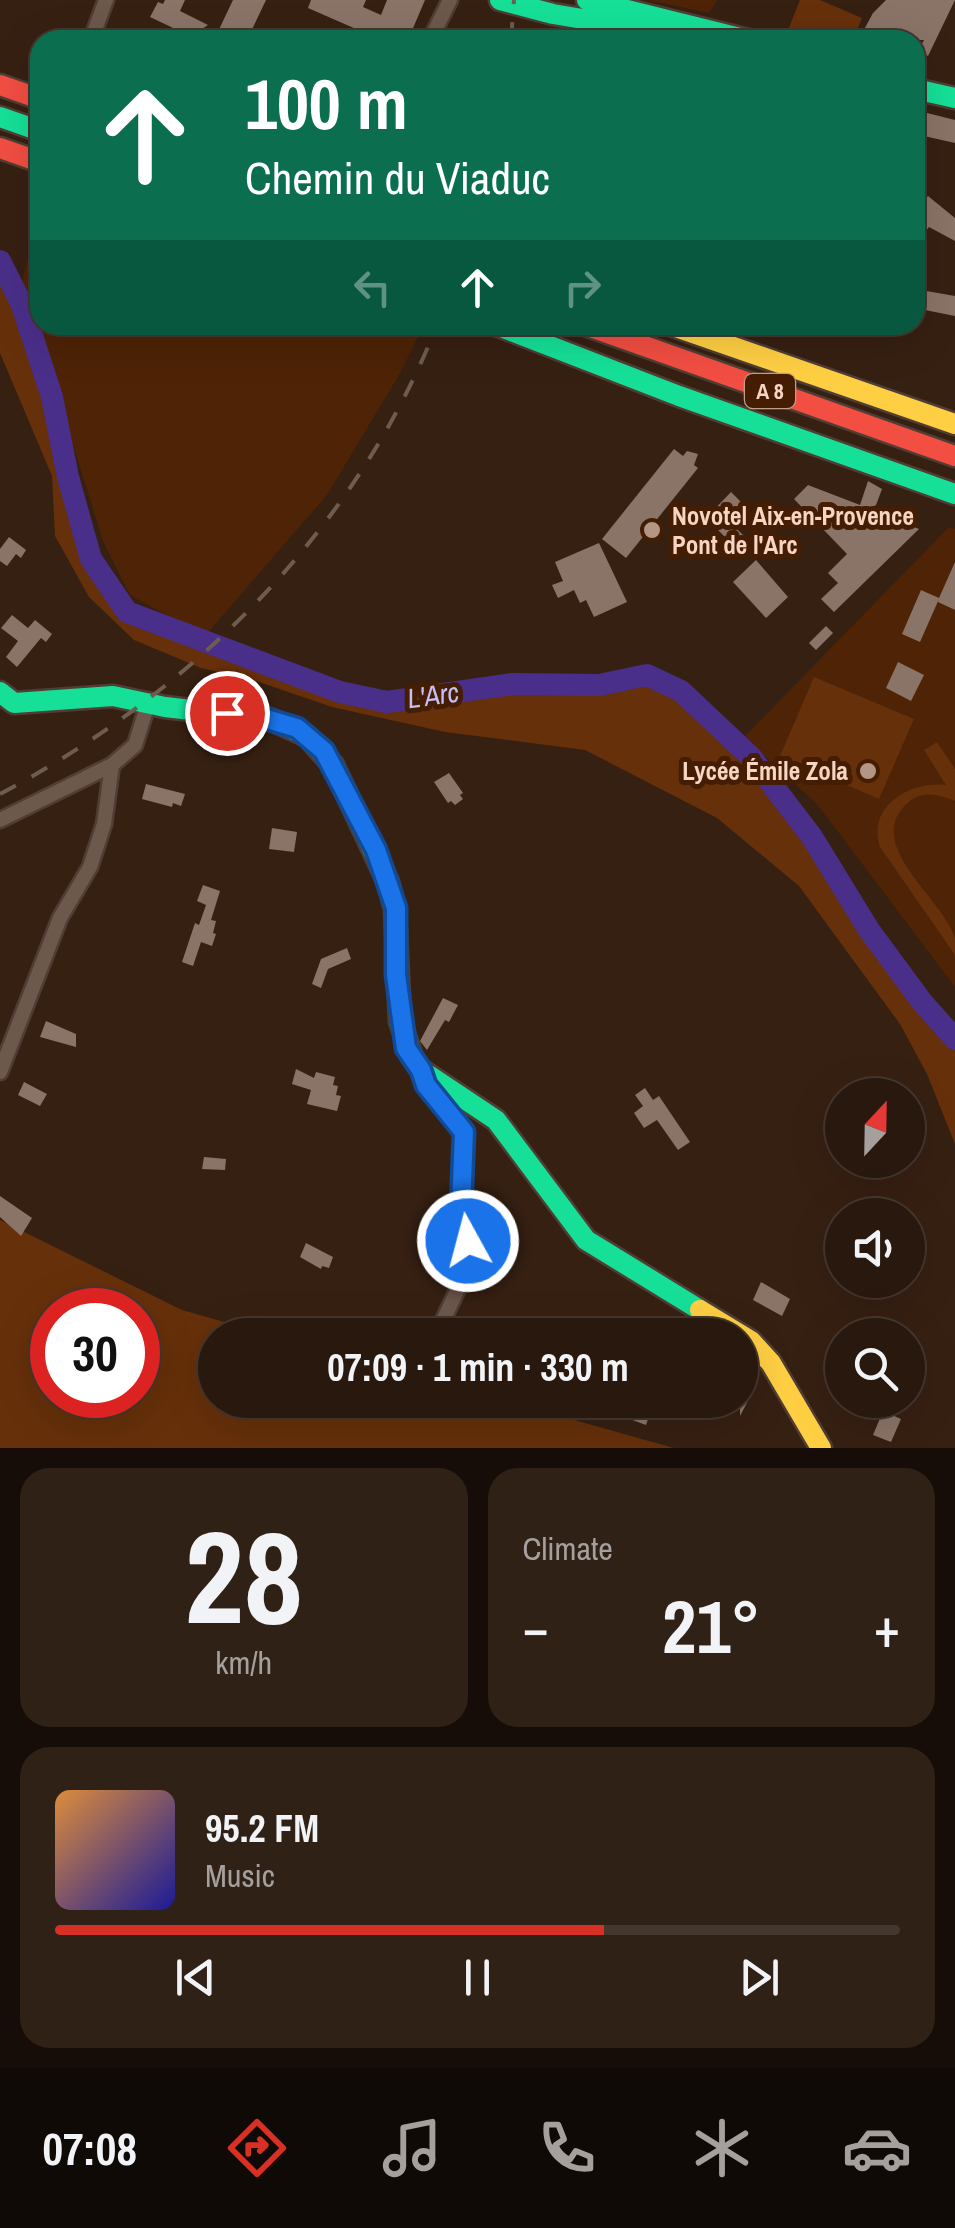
<!DOCTYPE html>
<html lang="en">
<head>
<meta charset="utf-8">
<style>
	body { margin:0; font-family:"Archivo Narrow",sans-serif; background:#302117; color:#f1f3f6; height:100vh; display:flex; flex-direction:column; font-size:38px; white-space:nowrap }
	* { box-sizing:border-box; margin:0 }
	p { font-size:32px; color:#a5a09e }
	.icon { flex:none; width:55px; height:55px; fill:none; stroke:currentColor; stroke-width:2; stroke-linecap:round; stroke-linejoin:round }
	.map { position:relative; height:1448px; overflow:hidden }
	.side { display:flex; flex-direction:column; gap:20px; padding:20px; background:#160d08; flex:1 }
	.side>* { flex:none }
	.guide { position:absolute; left:30px; top:30px; width:895px; height:305px; border-radius:30px; box-shadow:0 10px 40px #0002,0 0 0 2px #44372e; background:#0b6e4f; color:#fff; overflow:hidden }
	.needle { width:65px; rotate:22deg }
	.buttons { position:absolute; left:825px; top:1078px; display:grid; gap:20px }
	.buttons a { display:grid; place-items:center; width:100px; height:100px; border-radius:50%; background:#28180e; box-shadow:0 10px 40px #0002,0 0 0 2px #44372e; font-size:50px }
	.speed { position:absolute; left:30px; top:1288px; display:flex; gap:20px; font-size:50px; font-weight:700; text-align:center }
	.speed>* { display:grid; place-content:center; width:130px; height:130px; border-radius:50%; background:#28180e; box-shadow:0 10px 40px #0002,0 0 0 2px #44372e; line-height:1 }
	.speed .limit { border:15px solid #d22; background:#fff; color:#111 }
	.pin { position:absolute; display:grid; place-items:center; width:85px; height:85px; color:#fff; margin:-42px; border:5px solid #fff; border-radius:50%; box-shadow:0 2px 10px #0007 }
	.me { position:absolute; width:110px; margin:-55px; rotate:353deg; stroke-linejoin:round; filter:drop-shadow(0 0 8px #0008) }
	.turn { display:flex; align-items:center; gap:35px; height:210px; padding:0 50px; font-size:45px }
	.turn .icon { width:130px; height:130px; stroke-width:2.5 }
	.turn b { display:block; font-size:70px; line-height:85px }
	.lanes { display:flex; align-items:center; height:95px; padding:0 50px; background:#0003; justify-content:center; gap:50px; direction:ltr }
	.lanes .off { opacity:.35 }
	.big { font-size:75px; font-weight:700; line-height:1.1 }
	.side .tile { flex:1; display:flex; flex-direction:column; justify-content:center; gap:15px; min-width:0; padding:0 35px; border-radius:30px; background:#302117 }
	.side .dial { align-items:center; gap:0 }
	.dial b { font-size:130px; line-height:1 }
	.song { display:flex; align-items:center; gap:30px }
	.cover { width:120px; height:120px; border-radius:15px; background:linear-gradient(135deg,hsl(30 70% 55%),hsl(240 70% 35%)) }
	.played { height:10px; border-radius:5px; background:linear-gradient(90deg,#d93025 65%,#44372e 65%) }
	.keys { display:flex; justify-content:space-around; direction:ltr }
	.heat { display:flex; justify-content:space-between; align-items:center; font-size:55px; direction:ltr }
	.side .tiles { flex:1; display:grid; gap:20px; grid-template-columns:1fr 1fr }
	.tile:last-child { grid-column:span 2 }
	.trip { position:absolute; left:198px; top:1318px; width:560px; height:100px; border-radius:50px; background:#28180e; box-shadow:0 10px 40px #0002,0 0 0 2px #44372e; font-weight:700; line-height:100px; text-align:center }
	.dock { display:flex; height:160px; justify-content:space-around; align-items:center; background:#100a06; color:#a5a09e }
	.dock .icon { width:70px; height:70px }
	.dock .on { color:#d93025 }
	.dock b { font-size:45px; color:#f1f3f6 }
	.map>svg:first-child { display:block }
</style>
</head>
<body>
<div class="map">
<svg width="955" height="1448" viewBox="0 0 955 1448">
	<rect width="100%" height="100%" fill="#362012"/>
	<path fill="#4e2306" d="M 648,0 L 717,0 L 709,13 Z
		M 30,251 L 40,255 L 40,325 L 424,325 L 399,375 L 327,495 L 205,636 L 130,595 L 103,541 L 22,280 Z
		M 949,527 L 955,529 L 955,987 L 817,804 L 744,737 Z"/>
	<path fill="#66300a" fill-rule="evenodd" d="M 800,0 L 820,0 L 862,18 L 853,40 L 823,40 L 788,30 Z
		M 0,261 L 22,305 L 52,397 L 68,477 L 91,559 L 127,612 L 340,692 L 387,702 L 513,684 L 599,685 L 647,675 L 681,691 L 751,757 L 812,837 L 869,930 L 955,1039 L 955,1144 L 927,1074 L 900,1024 L 799,886 L 717,818 L 585,750 L 445,732 L 332,707 L 259,682 L 201,668 L 134,640 L 89,597 L 55,536 L 52,476 L 0,353 Z
		M 814,677 L 914,719 L 879,799 L 780,756 Z
		M 937,742 L 955,769 L 955,801 C 940,795 924,790 910,801 C 858,843 946,900 955,939 C 955,944 955,950 955,955 L 880,847 C 866,806 911,780 946,785 L 924,750 Z
		M 0,1220 L 182,1310 L 270,1335 L 215,1335 L 215,1400 L 503,1400 L 674,1448 L 0,1448 ZM 52,1310 L 138,1310 L 138,1395 L 52,1395 Z"/>
	<g fill="none" stroke-linecap="round" stroke-linejoin="round">
		<path stroke="#4a2f8a" stroke-width="22" d="M 0,261 L 22,305 L 52,397 L 68,477 L 91,559 L 127,612 L 340,692 L 387,702 L 513,684 L 599,685 L 647,675 L 681,691 L 751,757 L 812,837 L 869,930 L 922,1002 L 955,1039"/>
	</g>
	<path fill="#8a7467" d="M 165,0 L 185,0 L 180,11 L 208,25 L 199,31 L 193,30 L 190,36 L 150,17 L 158,2 L 163,4 Z
		M 233,0 L 266,0 L 247,40 L 214,40 Z
		M 311,0 L 366,0 L 363,7 L 381,15 L 387,0 L 425,0 L 408,40 L 370,40 L 372,36 L 308,8 Z
		M 886,0 L 955,0 L 928,56 L 918,51 L 924,40 L 875,40 L 868,36 L 859,39 L 873,13 Z
		M 915,110 L 955,120 L 955,143 L 915,134 Z
		M 928,196 L 955,218 L 955,241 L 929,227 L 925,232 L 915,223 L 915,211 Z
		M 915,289 L 955,296 L 955,316 L 915,308 Z
		M 674,449 L 683,456 L 687,451 L 698,454 L 694,465 L 698,468 L 626,558 L 602,539 Z
		M 868,481 L 882,489 L 876,505 L 869,509 L 919,529 L 834,612 L 821,599 L 838,583 L 828,573 L 847,554 L 794,499 L 808,485 L 860,505 Z
		M 731,492 L 749,510 L 734,526 L 747,539 L 737,549 L 706,518 Z
		M 9,537 L 26,550 L 21,558 L 16,554 L 7,566 L 0,561 L 0,549 Z
		M 599,543 L 627,602 L 594,617 L 586,600 L 580,603 L 574,590 L 558,598 L 552,585 L 563,581 L 555,562 Z
		M 756,560 L 788,597 L 766,618 L 733,582 Z
		M 955,562 L 955,610 L 938,602 L 939,599 L 920,642 L 902,634 L 921,590 L 939,598 Z
		M 12,615 L 28,628 L 35,620 L 52,634 L 46,642 L 41,638 L 17,667 L 6,657 L 18,641 L 1,628 Z
		M 826,626 L 833,633 L 816,650 L 809,643 Z
		M 898,662 L 924,675 L 911,701 L 886,688 Z
		M 449,773 L 463,793 L 460,795 L 463,799 L 455,805 L 451,801 L 448,803 L 434,782 Z
		M 146,784 L 185,794 L 181,806 L 173,803 L 172,807 L 142,799 Z
		M 272,828 L 297,832 L 294,852 L 269,849 Z
		M 203,885 L 220,891 L 211,920 L 216,921 L 213,933 L 216,934 L 212,946 L 201,942 L 193,966 L 182,962 L 195,923 L 199,925 L 206,905 L 197,901 Z
		M 347,948 L 351,959 L 328,969 L 321,988 L 312,984 L 321,959 Z
		M 443,998 L 458,1005 L 449,1022 L 445,1020 L 427,1050 L 420,1041 Z
		M 46,1021 L 76,1034 L 76,1047 L 40,1037 Z
		M 296,1069 L 314,1078 L 316,1072 L 335,1077 L 333,1085 L 338,1086 L 336,1095 L 341,1096 L 337,1111 L 307,1104 L 311,1090 L 292,1084 Z
		M 24,1082 L 47,1094 L 40,1106 L 18,1095 Z
		M 645,1088 L 653,1100 L 659,1096 L 690,1142 L 678,1150 L 657,1120 L 644,1128 L 634,1113 L 643,1106 L 635,1095 Z
		M 204,1157 L 226,1159 L 225,1170 L 202,1169 Z
		M 0,1196 L 32,1218 L 21,1236 L 0,1217 Z
		M 306,1243 L 333,1257 L 329,1268 L 322,1266 L 321,1269 L 300,1257 Z
		M 761,1282 L 790,1299 L 782,1316 L 753,1300 Z
		M 740,1379 L 752,1384 L 749,1391 L 752,1393 L 740,1416 Z
		M 620,1404 L 634,1410 L 636,1405 L 651,1410 L 646,1425 L 616,1414 Z
		M 883,1411 L 901,1419 L 891,1442 L 873,1435 Z"/>
	<g fill="none" stroke-linecap="round" stroke-linejoin="round">
		<defs>
			<path id="street" d="M 91,40 L 106,0
				M 430,40 L 450,0
				M 40,180 L 40,209
				M 0,820 L 112,765
				M 421,1071 L 425,1085 L 464,1132 L 466,1145 L 461,1209 L 469,1241 L 469,1266 L 436,1335
				M 0,1072 L 60,918 L 90,867 L 104,824 L 112,765 L 135,745 L 148,704"/>
			<path id="fast" d="M 500,0 L 553,14 L 707,40
				M 587,0 L 748,40
				M 915,89 L 955,98
				M 0,117 L 40,131
				M 496,325 L 679,396 L 955,494
				M 0,692 L 14,703 L 113,696 L 165,707 L 270,719 L 307,736 L 333,765 L 388,882 L 395,909 L 400,1021 L 412,1057 L 421,1070 L 496,1120 L 586,1240 L 700,1310"/>
			<path id="slow" d="M 670,325 L 955,424
				M 700,1310 L 751,1341 L 771,1363 L 821,1448"/>
			<path id="jam" d="M 0,85 L 40,99
				M 0,148 L 40,162
				M 585,325 L 955,456"/>
		</defs>
		<use href="#street" stroke="#503d33" stroke-width="19"/>
		<use href="#fast" stroke="#503d33" stroke-width="25"/>
		<use href="#slow" stroke="#503d33" stroke-width="25"/>
		<use href="#jam" stroke="#503d33" stroke-width="25"/>
		<use href="#street" stroke="#6d584c" stroke-width="14"/>
		<use href="#fast" stroke="#16e098" stroke-width="20"/>
		<use href="#slow" stroke="#ffcf43" stroke-width="20"/>
		<use href="#jam" stroke="#f24e42" stroke-width="20"/>
		<path stroke="#6e5c50" stroke-width="4" stroke-dasharray="18 18" stroke-linecap="butt" d="M 511,40 L 514,0
			M 0,794 C 193,692 356,530 437,325"/>
	</g>
	<g fill="none" stroke-linecap="round" stroke-linejoin="round">
		<defs>
			<path id="route" d="M 227,713 L 257,716 L 297,728 L 324,751 L 376,850 L 396,908 L 396,975 L 406,1048 L 421,1070 L 426,1085 L 464,1132 L 461,1208 L 468,1241"/>
		</defs>
		<use href="#route" stroke="#114b97" stroke-width="25"/>
		<use href="#route" stroke="#1a73e8" stroke-width="18"/>
	</g>
	<g fill="#b39685" stroke="#451d03" stroke-width="4">
		<circle cx="652" cy="530" r="10"/>
		<circle cx="868" cy="771" r="10"/>
	</g>
	<g text-anchor="middle" dominant-baseline="central" stroke-width="10" stroke-linejoin="round" paint-order="stroke">
		<rect fill="#451d03" stroke="#c29e89" stroke-width="2.5" x="745" y="374" width="50" height="34" rx="8"/>
		<g font-size="22" font-weight="bold" fill="#f7d5c3">
			<text x="770" y="391">A 8</text>
		</g>
		<g font-size="25" font-weight="bold" fill="#f7d5c3" stroke="#451d03" text-anchor="start">
			<text x="672" y="516">Novotel Aix-en-Provence<tspan x="672" dy="29">Pont de l'Arc</tspan></text>
			<text x="848" y="771" text-anchor="end">Lycée Émile Zola</text>
		</g>
		<g font-size="28" font-style="italic" fill="#c6c0f6" stroke="#451d03">
			<text transform="translate(433 695) rotate(-8)">L'Arc</text>
		</g>
	</g>
</svg>
<div class="buttons">
<a><svg class="needle" viewBox="-14 -14 28 28"><path d="M0-13l5 13h-10z" fill="#e53935"/><path d="M0 13l5-13h-10z" fill="#a5a09e"/></svg></a>
<a><svg class="icon" aria-label="sound" viewBox="0 0 24 24"><path d="M4 9h4l5-4v14l-5-4H4zM17 9q2 3 0 6"/></svg></a>
<a><svg class="icon" aria-label="search" viewBox="0 0 24 24"><circle cx="10" cy="10" r="6"/><path d="M15 15l6 6"/></svg></a>
</div>
<div class="speed"><div class="limit">30</div></div>
<div class="pin" style="left:227px;top:713px;background:#d93025"><svg class="icon" aria-label="arrive" viewBox="0 0 24 24"><path d="M6 21V4h12l-3 4 3 4H6"/></svg></div>
<svg class="me" style="left:468px;top:1241px" viewBox="-20 -20 40 40"><circle r="17" fill="#1a73e8" stroke="#fff" stroke-width="3"/><path d="M0-11L8 9 0 5-8 9z" fill="#fff"/></svg>
<div class="trip">07:09 · 1 min · 330 m</div>
<div class="guide">
<div class="turn"><svg class="icon" aria-label="ahead" viewBox="0 0 24 24"><path d="M12 20V5M6 11l6-6 6 6"/></svg><div><b>100 m</b>Chemin du Viaduc</div></div>
<div class="lanes"><svg class="icon off" aria-label="left" viewBox="0 0 24 24"><path d="M17 20v-9H6M10 6l-5 5 5 5"/></svg><svg class="icon" aria-label="ahead" viewBox="0 0 24 24"><path d="M12 20V5M6 11l6-6 6 6"/></svg><svg class="icon off" aria-label="right" viewBox="0 0 24 24"><path d="M7 20v-9h11M14 6l5 5-5 5"/></svg></div>
</div>
</div>
<section class="side">
<div class="tiles">
<div class="tile dial"><b>28</b><p>km/h</p></div>
<div class="tile"><p>Climate</p>
<div class="heat"><a>−</a><b class="big">21°</b><a>+</a></div>
</div>
<div class="tile">
<div class="song"><i class="cover"></i><div><b>95.2 FM</b><p>Music</p></div></div>
<div class="played"></div>
<div class="keys"><svg class="icon" aria-label="previous" viewBox="0 0 24 24"><path d="M18 5L8 12l10 7zM5 5v14"/></svg><svg class="icon" aria-label="pause" viewBox="0 0 24 24"><path d="M8 5v14M16 5v14"/></svg><svg class="icon" aria-label="next" viewBox="0 0 24 24"><path d="M6 5l10 7-10 7zM19 5v14"/></svg></div>
</div>
</div>
</section>
<nav class="dock">
<b>07:08</b>
<svg class="icon on" aria-label="directions" viewBox="0 0 24 24"><path d="M12 3l9 9-9 9-9-9zM9 14v-3h6M13 9l2 2-2 2"/></svg>
<svg class="icon" aria-label="music" viewBox="0 0 24 24"><path d="M9 18V5l10-2v13"/><circle cx="6" cy="18" r="3"/><circle cx="16" cy="16" r="3"/></svg>
<svg class="icon" aria-label="phone" viewBox="0 0 24 24"><path d="M5 4h4l2 5-3 2q2 4 5 5l2-3 5 2v4C11 20 4 13 5 4z"/></svg>
<svg class="icon" aria-label="climate" viewBox="0 0 24 24"><path d="M12 3v18M4 7l16 10M4 17L20 7"/></svg>
<svg class="icon" aria-label="car" viewBox="0 0 24 24"><path d="M5 17H2v-5l4-1 3-4h7l3 4 3 1v5h-3M9 17h6M6 11h13"/><circle cx="7" cy="17" r="2"/><circle cx="17" cy="17" r="2"/></svg>
</nav>
</body>
</html>
